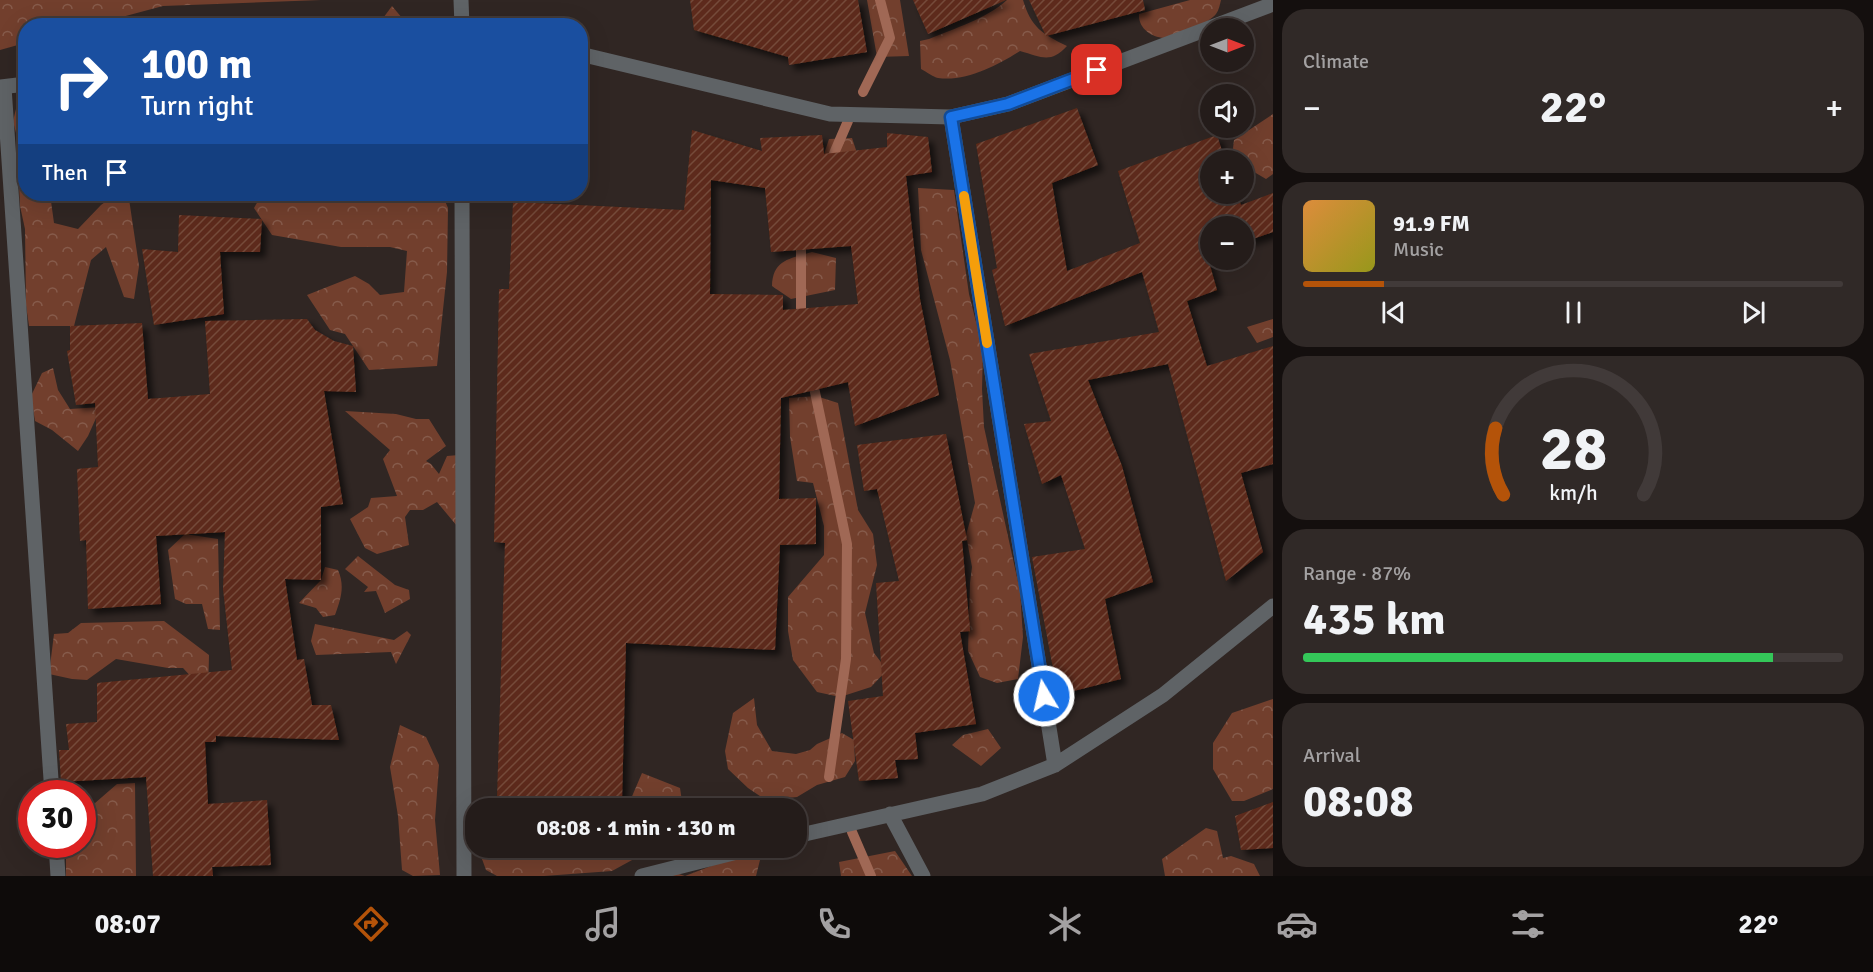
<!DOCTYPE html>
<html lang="en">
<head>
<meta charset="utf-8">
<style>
	body { margin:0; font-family:Signika,sans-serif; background:#302927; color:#f1f3f6; height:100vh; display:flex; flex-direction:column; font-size:22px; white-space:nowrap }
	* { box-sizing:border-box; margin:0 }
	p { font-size:20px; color:#a3a1a2 }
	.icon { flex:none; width:33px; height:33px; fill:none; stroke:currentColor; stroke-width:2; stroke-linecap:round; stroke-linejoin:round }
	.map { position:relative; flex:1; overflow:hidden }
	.details { display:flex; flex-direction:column; gap:9px; padding:9px; background:#140f0e; width:600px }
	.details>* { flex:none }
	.hud { position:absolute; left:18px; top:18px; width:570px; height:183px; border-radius:24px; box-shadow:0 6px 24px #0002,0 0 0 2px #413a39; background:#1a4fa0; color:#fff; overflow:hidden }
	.needle { width:39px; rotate:90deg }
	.tools { position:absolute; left:1200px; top:18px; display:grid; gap:12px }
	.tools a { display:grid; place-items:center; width:54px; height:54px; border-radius:50%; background:#241c1a; box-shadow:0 6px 24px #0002,0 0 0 2px #413a39; font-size:30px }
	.speed { position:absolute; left:18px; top:780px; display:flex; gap:12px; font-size:30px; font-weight:700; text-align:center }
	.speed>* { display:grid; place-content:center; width:78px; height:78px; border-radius:50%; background:#241c1a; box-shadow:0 6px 24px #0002,0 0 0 2px #413a39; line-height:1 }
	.speed .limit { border:9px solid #d22; background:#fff; color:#111 }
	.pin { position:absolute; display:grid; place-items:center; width:51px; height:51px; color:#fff; margin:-26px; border-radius:12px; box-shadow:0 3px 9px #0006 }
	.me { position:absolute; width:66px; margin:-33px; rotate:351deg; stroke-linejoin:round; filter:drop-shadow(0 0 4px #0008) }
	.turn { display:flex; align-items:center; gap:21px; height:126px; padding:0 24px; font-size:27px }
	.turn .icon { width:78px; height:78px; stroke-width:2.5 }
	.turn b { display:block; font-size:42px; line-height:51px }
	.then { display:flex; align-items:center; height:57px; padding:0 24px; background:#0003; gap:12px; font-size:22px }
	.big { font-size:45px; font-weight:700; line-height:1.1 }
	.details .card { flex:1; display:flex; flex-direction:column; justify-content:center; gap:9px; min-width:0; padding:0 21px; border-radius:24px; background:#302927 }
	.details .dial { align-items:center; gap:0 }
	.dial svg { height:156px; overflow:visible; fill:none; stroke:#413a39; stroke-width:7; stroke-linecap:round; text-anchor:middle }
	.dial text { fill:#f1f3f6; stroke:none }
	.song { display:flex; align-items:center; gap:18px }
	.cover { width:72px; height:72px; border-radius:9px; background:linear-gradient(135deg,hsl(30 70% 55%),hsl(60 70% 35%)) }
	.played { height:6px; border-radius:3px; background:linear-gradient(90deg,#b45309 15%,#413a39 15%) }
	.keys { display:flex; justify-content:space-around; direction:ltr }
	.heat { display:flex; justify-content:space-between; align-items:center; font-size:33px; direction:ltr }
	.charge { height:9px; border-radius:4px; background:linear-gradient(90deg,#34c759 87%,#413a39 0) }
	.trip { position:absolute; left:465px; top:798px; width:342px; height:60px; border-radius:24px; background:#241c1a; box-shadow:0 6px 24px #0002,0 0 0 2px #413a39; font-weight:700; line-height:60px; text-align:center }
	.dock { display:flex; height:96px; justify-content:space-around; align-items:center; background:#0e0b0a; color:#a3a1a2 }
	.dock .icon { width:42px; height:42px }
	.dock .active { color:#b45309 }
	.dock b { font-size:27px; color:#f1f3f6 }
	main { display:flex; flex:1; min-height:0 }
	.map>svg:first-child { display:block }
</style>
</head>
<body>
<main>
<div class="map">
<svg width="1273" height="876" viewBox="0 0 1273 876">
	<defs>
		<pattern id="forest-crowns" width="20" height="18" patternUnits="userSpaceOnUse" patternTransform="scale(1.5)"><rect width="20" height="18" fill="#723f2d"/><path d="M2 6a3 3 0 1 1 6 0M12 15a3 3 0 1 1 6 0" fill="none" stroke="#865b4b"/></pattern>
		<pattern id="building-hatch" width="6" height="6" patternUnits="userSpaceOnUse" patternTransform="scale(1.5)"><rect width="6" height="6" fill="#5d2b1a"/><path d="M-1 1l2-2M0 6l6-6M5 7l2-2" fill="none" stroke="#744a3b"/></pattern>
		<filter id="shadow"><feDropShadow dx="5.5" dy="5.5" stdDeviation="3" flood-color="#0009"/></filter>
	</defs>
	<rect width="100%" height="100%" fill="#302623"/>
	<path fill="url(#forest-crowns)" d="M 0,0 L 321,0 L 163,6 L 92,25 L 26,26 L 25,43 L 0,50 Z
		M 867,0 L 900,0 L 909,56 L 877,57 Z
		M 1007,0 L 1023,0 C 1031,27 1042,34 1067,46 C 1050,64 1042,57 1020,51 C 998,65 966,82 938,78 C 933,77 927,72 921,69 L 920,41 L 929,39 C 955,28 986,19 1007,0 Z
		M 1190,0 L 1221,0 C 1220,4 1219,10 1216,14 C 1209,23 1175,39 1164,38 C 1151,37 1138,28 1139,14 Z
		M 392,6 L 408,25 L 378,25 Z
		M 25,94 L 26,194 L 50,194 L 54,223 L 78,229 L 101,205 L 116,194 L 129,199 L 139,266 L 134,299 L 124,297 L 106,247 L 91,260 L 74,326 L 29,326 L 26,305 L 25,229 L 20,206 L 17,137 L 13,121 L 18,101 Z
		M 1273,114 L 1273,174 L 1266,179 L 1244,166 L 1244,160 L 1237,160 L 1232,157 L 1234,140 Z
		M 852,138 L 856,150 L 857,161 L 824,154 L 829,139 Z
		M 918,188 L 954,190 L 969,294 L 983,350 L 982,389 L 984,427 L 1020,591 L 1023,637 L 1018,679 L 997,683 L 980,677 L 968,651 L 970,583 L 972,567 L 966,535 L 975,503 L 950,360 L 921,250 Z
		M 262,194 L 442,194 L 448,208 L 447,272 L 437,366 L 369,370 L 345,334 L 330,330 L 307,295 L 355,276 L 369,284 L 380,295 L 404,292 L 407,251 L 390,247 L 341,247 L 272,235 L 254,208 Z
		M 812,252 L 836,258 L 835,290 L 791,299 L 772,286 C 773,259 790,259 812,252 Z
		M 1273,319 L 1273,337 L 1257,343 L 1247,327 Z
		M 53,368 L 58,390 L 70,409 L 101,407 L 88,436 L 78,451 L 52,430 L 35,421 L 31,396 L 42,373 Z
		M 816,396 L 838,403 L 858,510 L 873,534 L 877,565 L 865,613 L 874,653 L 887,670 L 871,687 L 840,697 L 817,692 L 793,660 L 788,631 L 788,597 L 824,555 L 824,526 L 813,483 L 797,481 L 790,437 L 789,398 Z
		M 345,411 L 396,414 L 416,419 L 429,419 L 446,446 L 426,461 L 431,464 L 439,474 L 447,456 L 459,455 L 457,526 L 437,502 L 423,510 L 410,510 L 405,517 L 409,545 L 377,554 L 365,548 L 350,519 L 368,507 L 371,498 L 397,496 L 383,459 L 390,450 Z
		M 185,534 L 218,539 L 220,630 L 208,629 L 202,604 L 186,604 L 175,599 L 168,550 Z
		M 358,556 L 395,585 L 409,590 L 410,599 L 385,613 L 376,591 L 364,592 L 368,587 L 345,569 Z
		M 325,567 L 338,570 C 345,586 341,599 335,615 L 323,617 L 316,608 L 299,603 L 321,580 Z
		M 164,621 L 209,655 L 208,695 L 183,668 L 168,668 L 116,659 L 87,680 L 72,679 L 49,674 L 54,634 L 68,633 L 81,623 Z
		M 315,624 L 394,640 L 407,631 L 411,635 L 396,664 L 391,652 L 316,655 L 311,641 Z
		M 754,698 L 757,725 L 772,751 L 796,754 L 810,750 L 817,744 L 842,733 L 854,740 L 855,761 L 845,777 L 817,785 L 797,797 L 766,800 L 748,788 L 728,769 L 725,751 L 733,713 Z
		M 1273,699 L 1273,789 L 1244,801 L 1232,801 L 1213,769 L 1213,743 L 1232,713 Z
		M 400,725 L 426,737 L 439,765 L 435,820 L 440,875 L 413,876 L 402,870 L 398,816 L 390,767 Z
		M 988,729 L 1001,748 L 981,766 L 952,745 L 963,735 Z
		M 642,773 L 680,788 L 683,808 L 627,808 Z
		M 135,783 L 136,876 L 66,876 L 66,845 L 79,848 L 80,845 L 82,844 L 87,810 L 117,784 Z
		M 539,792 L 595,801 L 613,808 L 490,808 L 497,798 Z
		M 1206,828 L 1217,831 L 1223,858 L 1231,856 L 1254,864 L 1260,876 L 1165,876 L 1162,859 Z
		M 478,848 L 654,848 L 612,871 L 544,876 L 497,876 L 486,870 Z
		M 758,848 L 763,848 L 756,876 L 665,876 L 670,871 L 685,876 Z
		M 895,851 L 912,876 L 841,876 L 839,862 Z"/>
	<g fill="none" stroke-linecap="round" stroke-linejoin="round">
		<path stroke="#a06855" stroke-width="10" d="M 863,92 L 890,38 L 880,0
			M 829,165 L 848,121
			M 801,235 L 801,322
			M 812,378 L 847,544 L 846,659 L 829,777
			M 852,832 L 871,876"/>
	</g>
	<path fill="url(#building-hatch)" fill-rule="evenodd" filter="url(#shadow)" d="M 690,0 L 858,0 L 867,52 L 789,65 L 788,57 L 694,30 Z
		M 913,0 L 1006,0 L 928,34 Z
		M 1029,0 L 1143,0 L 1145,10 L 1046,36 Z
		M 1077,108 L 1098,165 L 1052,183 L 1067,271 L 1140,243 L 1118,171 L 1217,135 L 1225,160 L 1210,160 L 1210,194 L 1237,194 L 1241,205 L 1273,193 L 1273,232 L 1244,242 L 1244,226 L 1210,226 L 1210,254 L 1207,255 L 1217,290 L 1187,301 L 1207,366 L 1273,346 L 1273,464 L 1241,473 L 1263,552 L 1226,581 L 1168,364 L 1088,380 L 1122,466 L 1153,582 L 1105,599 L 1121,679 L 1058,695 L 1032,557 L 1085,549 L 1061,475 L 1042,484 L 1024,424 L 1051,421 L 1029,354 L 1159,332 L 1142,272 L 1005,326 L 992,270 L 997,268 L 976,144 Z
		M 692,130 L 762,151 L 760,138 L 822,135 L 824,154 L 887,147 L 887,133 L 928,137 L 932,172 L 906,176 L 920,299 L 939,395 L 855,426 L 848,382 L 781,398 L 779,499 L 816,498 L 816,544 L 780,545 L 775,650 L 626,643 L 622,802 L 497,798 L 505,543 L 494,542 L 499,289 L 509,289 L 513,202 L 684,210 ZM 711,180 L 765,188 L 771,252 L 851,246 L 858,304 L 783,310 L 783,295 L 710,294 Z
		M 179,215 L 262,219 L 260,252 L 220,252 L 224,314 L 154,325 L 142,249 L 178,252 Z
		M 307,319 L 315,330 L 334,341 L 353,346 L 356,392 L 324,391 L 343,504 L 321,507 L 321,580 L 285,579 L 297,660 L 304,659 L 312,705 L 331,705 L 339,740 L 216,736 L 216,742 L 205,742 L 208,804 L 267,800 L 271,865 L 212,867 L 213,876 L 153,876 L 146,777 L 61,782 L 59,750 L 69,750 L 66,724 L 97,722 L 97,683 L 232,670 L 223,589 L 225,532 L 156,536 L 161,604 L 88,609 L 86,540 L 80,541 L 77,469 L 98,467 L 95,403 L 76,405 L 67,351 L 70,350 L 70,326 L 142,323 L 148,399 L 210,394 L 205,321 Z
		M 946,434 L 967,540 L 962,541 L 970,631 L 960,632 L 976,724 L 915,733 L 918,759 L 895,760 L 898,778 L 859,781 L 848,701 L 883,696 L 876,583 L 899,581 L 877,489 L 864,491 L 857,445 Z
		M 1273,802 L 1273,848 L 1241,850 L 1235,816 Z"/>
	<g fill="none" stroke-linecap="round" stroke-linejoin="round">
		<path stroke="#5f6366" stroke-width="15" d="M 461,0 L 462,26
			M 580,54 L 830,114 L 951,117 L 1008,104 L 1273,4
			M 0,87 L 26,84
			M 4,87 L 52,794
			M 951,117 L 1055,765
			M 462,194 L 464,876
			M 890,814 L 923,876
			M 796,836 L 982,794 L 1055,765 L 1163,695 L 1273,606
			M 56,844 L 58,876
			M 642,876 L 753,848"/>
	</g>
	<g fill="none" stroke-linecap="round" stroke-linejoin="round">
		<defs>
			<path id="route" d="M 1044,696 L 951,117 L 1008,104 L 1097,70"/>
		</defs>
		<use href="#route" stroke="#114b97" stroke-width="15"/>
		<use href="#route" stroke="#1a73e8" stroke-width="10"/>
		<path stroke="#f59e0b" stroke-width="10" d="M 964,196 L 987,343"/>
	</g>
</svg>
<div class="tools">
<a><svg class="needle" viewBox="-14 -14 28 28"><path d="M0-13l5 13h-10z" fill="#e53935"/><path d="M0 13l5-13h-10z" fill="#a3a1a2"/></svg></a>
<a><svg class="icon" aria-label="sound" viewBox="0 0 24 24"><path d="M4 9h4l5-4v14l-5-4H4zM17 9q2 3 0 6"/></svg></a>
<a>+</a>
<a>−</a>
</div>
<div class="speed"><div class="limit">30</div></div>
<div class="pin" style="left:1097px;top:70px;background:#d93025"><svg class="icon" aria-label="arrive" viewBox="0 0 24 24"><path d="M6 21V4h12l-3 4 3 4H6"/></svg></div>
<svg class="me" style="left:1044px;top:696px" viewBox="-20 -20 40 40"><circle r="17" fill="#1a73e8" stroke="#fff" stroke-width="3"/><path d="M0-11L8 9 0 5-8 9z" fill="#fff"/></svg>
<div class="trip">08:08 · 1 min · 130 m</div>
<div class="hud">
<div class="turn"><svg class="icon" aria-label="right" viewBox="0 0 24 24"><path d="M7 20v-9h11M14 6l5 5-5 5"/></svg><div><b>100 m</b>Turn right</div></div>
<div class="then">Then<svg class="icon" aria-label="arrive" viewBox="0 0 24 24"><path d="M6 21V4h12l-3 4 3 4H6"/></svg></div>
</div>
</div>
<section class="details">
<div class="card"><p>Climate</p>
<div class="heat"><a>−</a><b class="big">22°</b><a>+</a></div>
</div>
<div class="card">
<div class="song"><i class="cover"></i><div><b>91.9 FM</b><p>Music</p></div></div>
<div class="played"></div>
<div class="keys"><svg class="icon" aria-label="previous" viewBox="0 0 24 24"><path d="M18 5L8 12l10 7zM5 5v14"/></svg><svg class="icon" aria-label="pause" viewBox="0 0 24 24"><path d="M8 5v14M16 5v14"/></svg><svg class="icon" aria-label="next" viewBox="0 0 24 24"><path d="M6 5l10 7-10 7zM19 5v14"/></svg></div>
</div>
<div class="card dial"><svg viewBox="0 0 100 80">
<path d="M14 69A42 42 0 1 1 86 69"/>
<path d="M14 69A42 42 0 0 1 10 35" stroke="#b45309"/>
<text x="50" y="56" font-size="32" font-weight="700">28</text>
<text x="50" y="72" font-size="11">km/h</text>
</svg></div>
<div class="card"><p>Range · 87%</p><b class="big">435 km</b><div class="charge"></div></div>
<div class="card"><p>Arrival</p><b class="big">08:08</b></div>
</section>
</main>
<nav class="dock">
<b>08:07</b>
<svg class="icon active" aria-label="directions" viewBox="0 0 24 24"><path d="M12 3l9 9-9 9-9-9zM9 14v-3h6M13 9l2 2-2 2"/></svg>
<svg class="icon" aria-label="music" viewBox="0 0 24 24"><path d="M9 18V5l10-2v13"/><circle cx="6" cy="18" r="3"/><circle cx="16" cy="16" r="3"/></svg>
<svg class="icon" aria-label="phone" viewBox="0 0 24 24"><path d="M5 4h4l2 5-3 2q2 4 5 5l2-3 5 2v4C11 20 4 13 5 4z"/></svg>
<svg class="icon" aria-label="climate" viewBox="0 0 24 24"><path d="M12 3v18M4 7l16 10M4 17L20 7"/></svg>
<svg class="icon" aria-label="car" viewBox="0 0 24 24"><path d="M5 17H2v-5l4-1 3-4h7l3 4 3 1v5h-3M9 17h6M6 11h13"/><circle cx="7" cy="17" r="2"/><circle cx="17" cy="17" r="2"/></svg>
<svg class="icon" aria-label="filters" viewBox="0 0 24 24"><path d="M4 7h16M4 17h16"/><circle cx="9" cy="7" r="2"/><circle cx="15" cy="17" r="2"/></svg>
<b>22°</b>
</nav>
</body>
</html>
